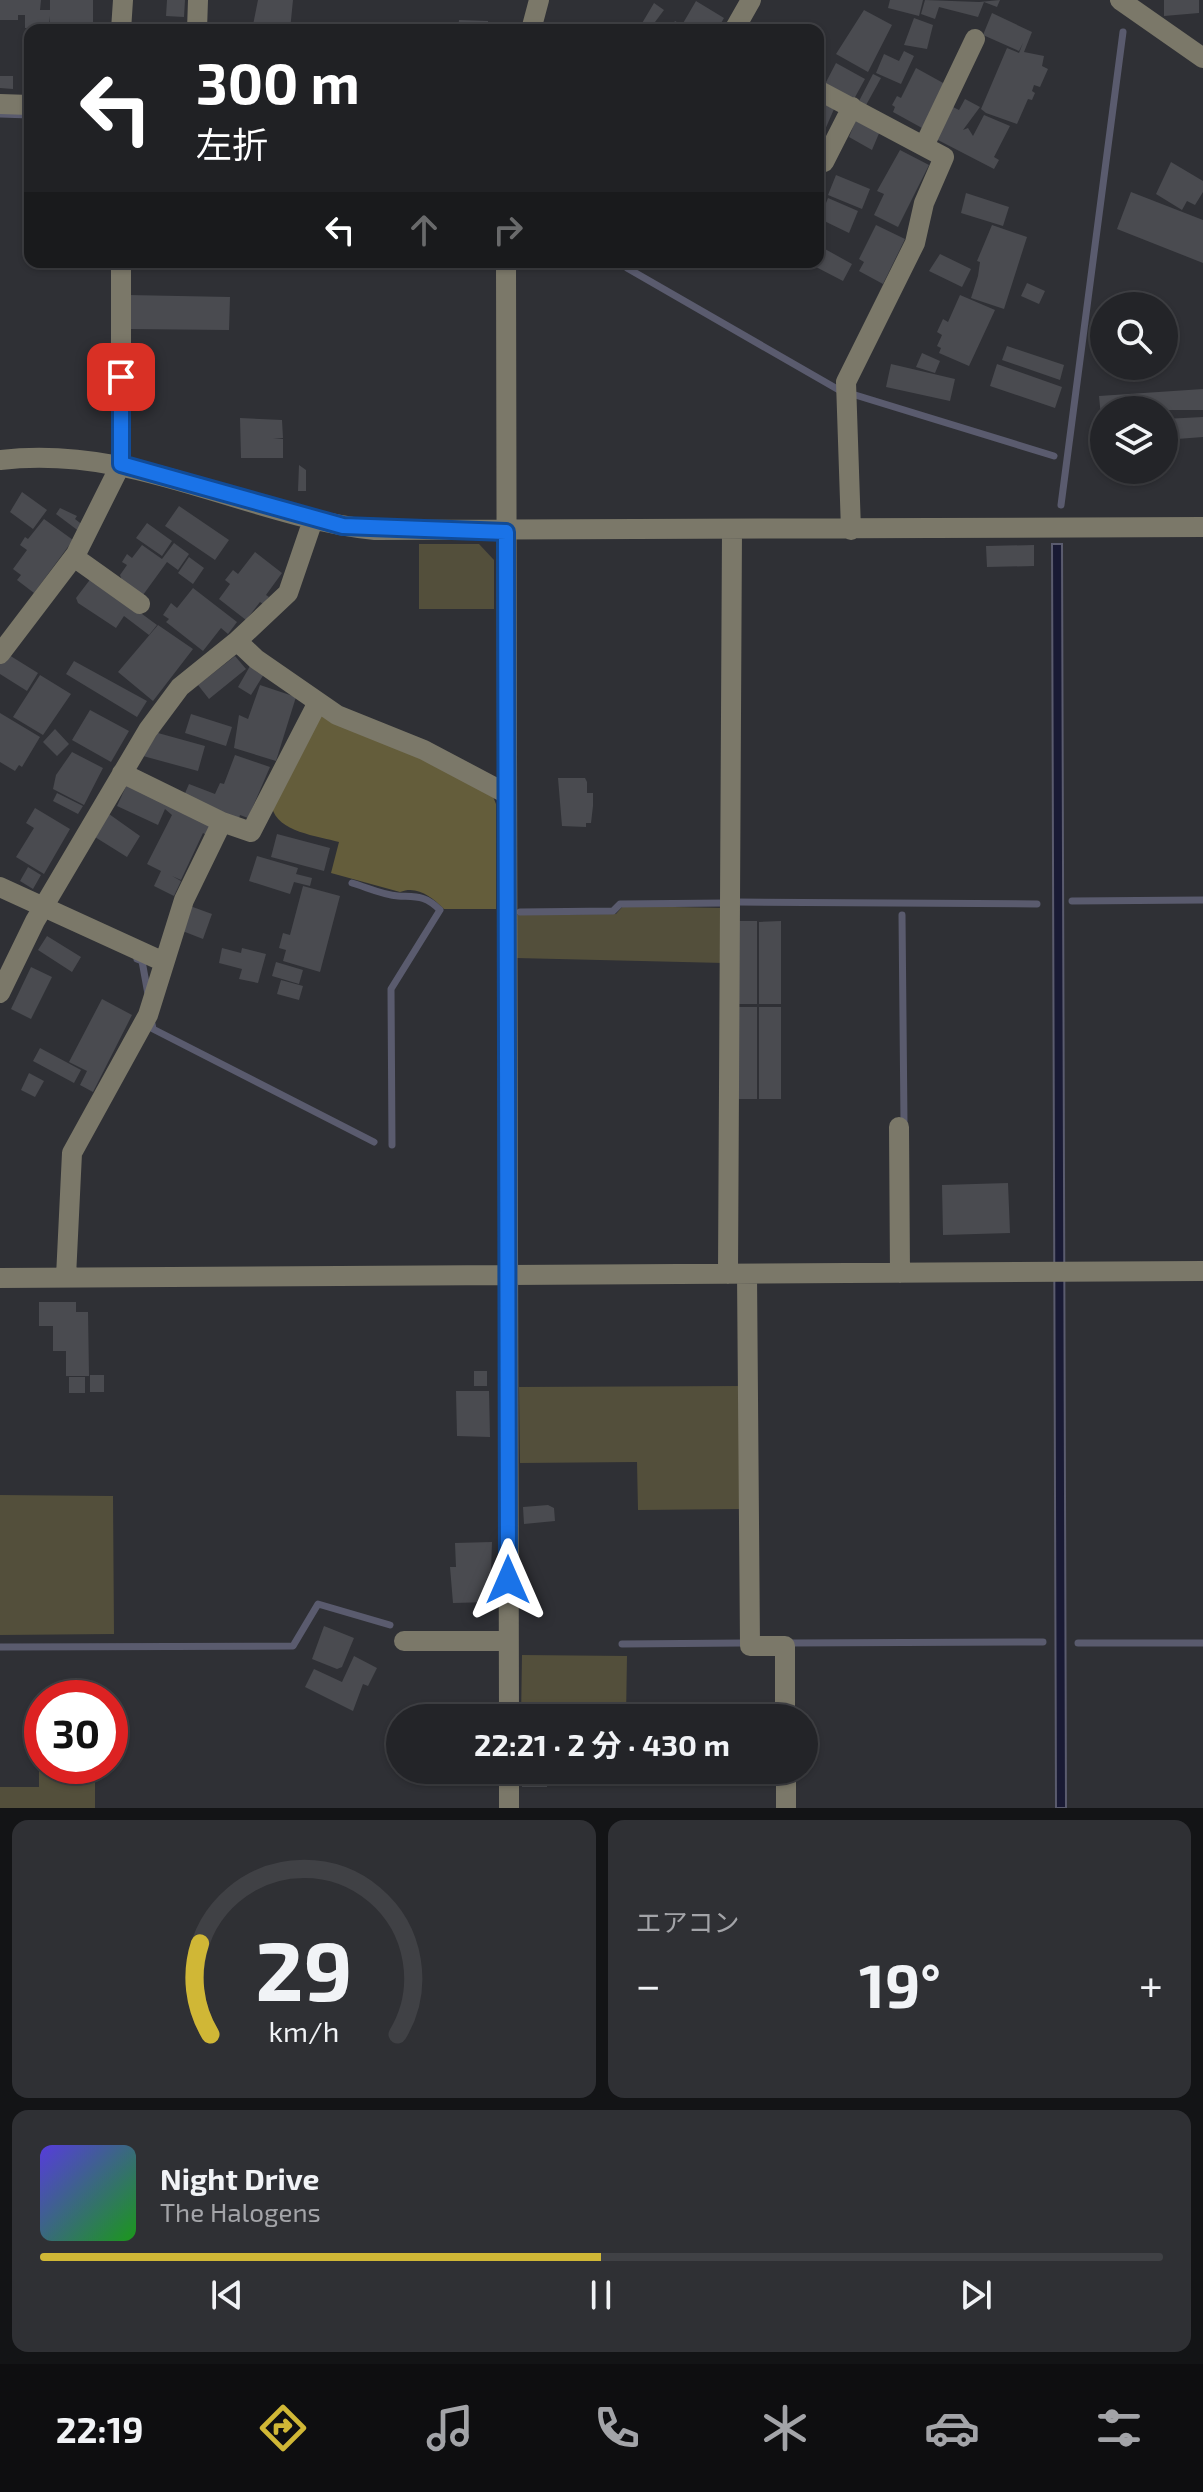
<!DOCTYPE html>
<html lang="ja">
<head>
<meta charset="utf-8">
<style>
	body { margin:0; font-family:"Exo 2","Noto Sans JP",sans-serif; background:#2f3034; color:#f1f3f6; height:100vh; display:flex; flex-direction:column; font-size:30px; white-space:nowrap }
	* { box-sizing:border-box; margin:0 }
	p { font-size:26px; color:#a3a4a8 }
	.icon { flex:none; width:44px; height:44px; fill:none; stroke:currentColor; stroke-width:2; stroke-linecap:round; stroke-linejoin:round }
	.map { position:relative; height:1808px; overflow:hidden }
	.panel { display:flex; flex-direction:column; gap:12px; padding:12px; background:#131416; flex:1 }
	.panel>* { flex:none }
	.banner { position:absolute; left:24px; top:24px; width:800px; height:244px; border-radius:16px; box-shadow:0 2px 6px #0004,0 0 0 2px #404145; background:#202124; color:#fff; overflow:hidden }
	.controls { position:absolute; left:1090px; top:292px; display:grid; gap:16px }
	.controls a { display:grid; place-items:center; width:88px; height:88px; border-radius:50%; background:#232428; box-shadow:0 2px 6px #0004,0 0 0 2px #404145; font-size:40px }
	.speed { position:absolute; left:24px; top:1680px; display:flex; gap:16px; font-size:40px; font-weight:700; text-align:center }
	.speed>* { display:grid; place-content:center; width:104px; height:104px; border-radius:50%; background:#232428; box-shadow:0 2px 6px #0004,0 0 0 2px #404145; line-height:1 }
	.speed .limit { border:12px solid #d22; background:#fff; color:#111 }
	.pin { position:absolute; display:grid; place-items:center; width:68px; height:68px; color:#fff; margin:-34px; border-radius:16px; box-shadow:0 4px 12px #0006 }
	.me { position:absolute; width:88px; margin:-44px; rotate:0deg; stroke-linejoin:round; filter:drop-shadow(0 0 6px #0008) }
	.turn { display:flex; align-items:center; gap:28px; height:168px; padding:0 40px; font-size:36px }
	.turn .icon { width:104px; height:104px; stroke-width:2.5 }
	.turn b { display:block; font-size:56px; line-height:68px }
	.lanes { display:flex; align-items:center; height:76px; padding:0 40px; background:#0003; justify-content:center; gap:40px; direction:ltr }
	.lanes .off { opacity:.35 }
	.big { font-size:60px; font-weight:700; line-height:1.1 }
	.panel .tile { flex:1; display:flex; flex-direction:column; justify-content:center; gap:12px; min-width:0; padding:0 28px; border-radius:16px; background:#2f3034 }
	.panel .dial { align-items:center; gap:0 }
	.dial svg { height:208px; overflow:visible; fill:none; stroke:#404145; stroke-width:7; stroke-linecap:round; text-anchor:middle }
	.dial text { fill:#f1f3f6; stroke:none }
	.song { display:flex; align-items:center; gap:24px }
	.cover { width:96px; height:96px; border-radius:12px; background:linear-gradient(135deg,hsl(250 70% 55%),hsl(120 70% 35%)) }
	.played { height:8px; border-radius:4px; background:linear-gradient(90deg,#d0b736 50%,#404145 50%) }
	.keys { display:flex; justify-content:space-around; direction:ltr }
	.heat { display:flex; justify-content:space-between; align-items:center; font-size:44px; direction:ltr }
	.panel .tiles { flex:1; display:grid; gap:12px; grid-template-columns:1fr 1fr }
	.tile:last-child { grid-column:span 2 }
	.trip { position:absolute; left:386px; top:1704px; width:432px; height:80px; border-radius:40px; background:#232428; box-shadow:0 2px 6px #0004,0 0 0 2px #404145; font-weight:700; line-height:80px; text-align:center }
	.dock { display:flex; height:128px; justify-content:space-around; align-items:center; background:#0e0e10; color:#a3a4a8 }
	.dock .icon { width:56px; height:56px }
	.dock .selected { color:#d0b736 }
	.dock b { font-size:36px; color:#f1f3f6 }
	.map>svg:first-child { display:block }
</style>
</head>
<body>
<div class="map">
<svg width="1203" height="1808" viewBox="0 0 1203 1808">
	<rect width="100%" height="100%" fill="#2f3035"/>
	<path fill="#534f3b" d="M 419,544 L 479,544 L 494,560 L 494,609 L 419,609 Z
		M 623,906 L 723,908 L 724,963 L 516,958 L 517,915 L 616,914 Z
		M 742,1386 L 743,1509 L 638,1510 L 637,1462 L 520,1463 L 519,1387 Z
		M 0,1495 L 113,1496 L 114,1634 L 0,1635 Z
		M 522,1655 L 627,1656 L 626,1718 L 521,1718 Z
		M 39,1755 L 42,1755 L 42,1766 L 95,1766 L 95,1808 L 0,1808 L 0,1787 L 39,1787 Z"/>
	<path fill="#645d3b" d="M 324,715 L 423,758 L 492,794 L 496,804 L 496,909 L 444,909 C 432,897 417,885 400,892 L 331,873 L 339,842 C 318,836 277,832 272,807 L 318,716 Z"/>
	<path fill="#191a34" stroke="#5a5b6e" stroke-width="2" d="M 1052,544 L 1062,544 L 1066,1808 L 1056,1808 Z"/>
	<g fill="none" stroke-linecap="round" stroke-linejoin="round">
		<path stroke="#5a5b6e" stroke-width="7" d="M 0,114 L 30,115
			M 626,262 L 627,268 L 839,390
			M 852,394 L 1054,456
			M 1061,505 L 1123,32
			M 352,883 C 366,887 383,895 398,896 C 417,897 425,895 440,910 L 391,989 L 392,1145
			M 1072,901 L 1203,900
			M 738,902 L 1037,904
			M 520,912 L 613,911 L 620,904 L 725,903
			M 902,915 L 904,1122
			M 137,959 L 142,961 L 148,994
			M 152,1024 L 153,1029 L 374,1142
			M 791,1643 L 1043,1642
			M 1078,1643 L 1203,1643
			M 622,1644 L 742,1643
			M 0,1647 L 293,1646 L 318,1604 L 390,1625"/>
	</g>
	<path fill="#4a4b50" d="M 0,0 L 41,0 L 40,10 L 50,10 L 50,0 L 93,0 L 93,30 L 50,30 L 50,16 L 49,26 L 42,28 L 25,28 L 25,15 L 18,15 L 18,20 L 0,20 Z
		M 167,0 L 185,0 L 184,17 L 166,16 Z
		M 258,0 L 293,0 L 290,30 L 252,30 Z
		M 890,0 L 923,0 L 919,16 L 888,8 Z
		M 925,0 L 979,2 L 1000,0 L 997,7 L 984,2 L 978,17 L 939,7 L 935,19 L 921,14 Z
		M 1164,0 L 1199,0 L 1199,13 L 1164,16 Z
		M 696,1 L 724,18 L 717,30 L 669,30 L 675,21 L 682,25 Z
		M 654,3 L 664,10 L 649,30 L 638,30 Z
		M 864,10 L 892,25 L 868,72 L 836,54 Z
		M 992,13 L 1032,32 L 1024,52 L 1044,56 L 1042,66 L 1048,69 L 1040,87 L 1034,85 L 1032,91 L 1035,93 L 1032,100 L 1028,99 L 1017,124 L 986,113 L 981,109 L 1007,48 L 1019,53 L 1023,43 L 1019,51 L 983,35 Z
		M 914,18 L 933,25 L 927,49 L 904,45 Z
		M 459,20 L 488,21 L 488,30 L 458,30 Z
		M 154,22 L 186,23 L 185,30 L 154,30 Z
		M 904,51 L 914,56 L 901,84 L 876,73 L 884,54 L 899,61 Z
		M 836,63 L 865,79 L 854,99 L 825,84 Z
		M 916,68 L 945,84 L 922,128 L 893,112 L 895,107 L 892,105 L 897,96 L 901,98 Z
		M 873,74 L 881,78 L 865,107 L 858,103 Z
		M 0,76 L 13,76 L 13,89 L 0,88 Z
		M 965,99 L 980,107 L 963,130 L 968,128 L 973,136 L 984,115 L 1010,126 L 994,157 L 999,160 L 994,169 L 936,139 L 953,107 L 959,110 Z
		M 818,101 L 834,109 L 818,146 Z
		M 856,120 L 880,131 L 872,150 L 849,137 Z
		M 900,150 L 929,165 L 898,227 L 874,215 L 884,194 L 877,191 Z
		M 1171,162 L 1203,181 L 1203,192 L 1195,205 L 1187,201 L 1182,210 L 1156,194 Z
		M 836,175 L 870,189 L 862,209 L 828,195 Z
		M 1131,192 L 1203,220 L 1203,263 L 1117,229 Z
		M 966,193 L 1009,207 L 1003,226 L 961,213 Z
		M 828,198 L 858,211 L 849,233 L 818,218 L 818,199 L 826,203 Z
		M 876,225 L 905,239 L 883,284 L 859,271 L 864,262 L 859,259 Z
		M 992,225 L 1027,237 L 1004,309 L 971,298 L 978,276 L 980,262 L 977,261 Z
		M 825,249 L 852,264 L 843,281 L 816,267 Z
		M 940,254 L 971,269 L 962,287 L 929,271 Z
		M 1027,283 L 1045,291 L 1039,304 L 1021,296 Z
		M 128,295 L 230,297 L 229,330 L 128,329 Z
		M 960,295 L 995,310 L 969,366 L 939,353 L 941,348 L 937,346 L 942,335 L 937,332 L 943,319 L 948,322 Z
		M 1007,346 L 1064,365 L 1060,380 L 1002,360 Z
		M 922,353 L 940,361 L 935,373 L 916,367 Z
		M 891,364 L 955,379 L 950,401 L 886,387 Z
		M 997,364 L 1062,387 L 1055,408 L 990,386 Z
		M 1203,389 L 1203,410 L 1104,410 L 1104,417 L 1101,417 L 1099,396 Z
		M 1203,417 L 1203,437 L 1164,440 L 1164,419 Z
		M 240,418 L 282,420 L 283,438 L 273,439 L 283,439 L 283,458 L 241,458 Z
		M 299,465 L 306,470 L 306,491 L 298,491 Z
		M 22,492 L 47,510 L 33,529 L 10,512 Z
		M 179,506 L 229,540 L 215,560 L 165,526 Z
		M 60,508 L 77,516 L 75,519 L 84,526 L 80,532 L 56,514 Z
		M 44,519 L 73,540 L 34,593 L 17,580 L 21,575 L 13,569 L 27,550 L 20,545 L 25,537 L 28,539 Z
		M 147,523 L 172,541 L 162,556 L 136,538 Z
		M 174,543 L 189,554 L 178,570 L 167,562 L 143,595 L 122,580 L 120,575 L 127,565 L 122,562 L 127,554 L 132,558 L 142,545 L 162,559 Z
		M 1034,545 L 1034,566 L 987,567 L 986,546 Z
		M 255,552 L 282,573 L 266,595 L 269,597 L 263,604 L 260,602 L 246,620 L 219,599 L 230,584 L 225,580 L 233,570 L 238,574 Z
		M 189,557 L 204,568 L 193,584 L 178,573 Z
		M 92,577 L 157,625 L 149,635 L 124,616 L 116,628 L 78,603 L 76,598 Z
		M 193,588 L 237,622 L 228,634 L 221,628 L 203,651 L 166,622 L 169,619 L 163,615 L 171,603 L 177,608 Z
		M 158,625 L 193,649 L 153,701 L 118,672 Z
		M 9,655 L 38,673 L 27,691 L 0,674 L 0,664 Z
		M 235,656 L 246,669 L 209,699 L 198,685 Z
		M 74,661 L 147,701 L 137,717 L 66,674 Z
		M 250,666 L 264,674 L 251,695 L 238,687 Z
		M 40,675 L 71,694 L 43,735 L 13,717 Z
		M 260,685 L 296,697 L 276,761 L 234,748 L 239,715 L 248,719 Z
		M 90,710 L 129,731 L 111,762 L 72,740 Z
		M 0,713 L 40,737 L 22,767 L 19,765 L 15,771 L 0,762 Z
		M 191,714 L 232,727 L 226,746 L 185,733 Z
		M 55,729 L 69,744 L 57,756 L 43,742 Z
		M 158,733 L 205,746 L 198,771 L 143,756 Z
		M 72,752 L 103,768 L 84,805 L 53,789 L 56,775 Z
		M 235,755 L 270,767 L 248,818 L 240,815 L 238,822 L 183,798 L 189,784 L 215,794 L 220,783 L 224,784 Z
		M 558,778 L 585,778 L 587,782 L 587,793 L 593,793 L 593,806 L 591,823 L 586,823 L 586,827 L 562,826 Z
		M 128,782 L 212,826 L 208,836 L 203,833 L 181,880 L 172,876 L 181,881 L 174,896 L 154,886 L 161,871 L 147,864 L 172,815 L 165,809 L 158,825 L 117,806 Z
		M 57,793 L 83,806 L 78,814 L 53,801 Z
		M 35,808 L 70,829 L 44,874 L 16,857 L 34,828 L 26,823 Z
		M 109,814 L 140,836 L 127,857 L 95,837 Z
		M 277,834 L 330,848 L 324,871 L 271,857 Z
		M 257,856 L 298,868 L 296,874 L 312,878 L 310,886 L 294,882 L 290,894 L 249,881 Z
		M 28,867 L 41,875 L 33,889 L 20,881 Z
		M 303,886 L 340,896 L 320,972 L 283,961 L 286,950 L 279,948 L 283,933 L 290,935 Z
		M 190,906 L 212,914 L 203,939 L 180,930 Z
		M 735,921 L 757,921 L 757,1004 L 735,1004 Z
		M 781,921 L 781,1004 L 759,1004 L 759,922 Z
		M 47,936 L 81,957 L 72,972 L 38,950 Z
		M 222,948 L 241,953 L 242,948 L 266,954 L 258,983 L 239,979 L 242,969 L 219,963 Z
		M 276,962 L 303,970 L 299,984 L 272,976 Z
		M 31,967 L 52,977 L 31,1019 L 11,1009 Z
		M 281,980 L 303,986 L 299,1000 L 277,994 Z
		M 102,999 L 132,1015 L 93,1092 L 80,1085 L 87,1071 L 69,1062 Z
		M 734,1007 L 757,1007 L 757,1099 L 735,1099 Z
		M 759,1007 L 781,1007 L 781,1099 L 759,1099 Z
		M 40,1048 L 81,1070 L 74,1083 L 33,1061 Z
		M 29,1073 L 44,1081 L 35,1097 L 21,1090 Z
		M 1008,1183 L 1010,1233 L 943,1235 L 942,1185 Z
		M 39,1302 L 76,1302 L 76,1312 L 88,1312 L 89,1376 L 66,1376 L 66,1351 L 53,1351 L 53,1326 L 39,1326 Z
		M 474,1371 L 487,1371 L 487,1386 L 474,1386 Z
		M 90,1375 L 104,1375 L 104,1392 L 90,1392 Z
		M 69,1377 L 85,1377 L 85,1393 L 69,1393 Z
		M 456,1391 L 489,1391 L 490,1437 L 457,1436 Z
		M 548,1505 L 554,1508 L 555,1521 L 524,1524 L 523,1507 Z
		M 492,1542 L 490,1602 L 453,1603 L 450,1567 L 456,1567 L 455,1543 Z
		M 324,1626 L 354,1638 L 342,1667 L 337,1669 L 312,1659 Z
		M 354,1656 L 377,1668 L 368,1686 L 363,1684 L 353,1711 L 305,1687 L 314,1669 L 342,1682 Z
		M 522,1770 L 547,1770 L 547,1787 L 522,1787 Z"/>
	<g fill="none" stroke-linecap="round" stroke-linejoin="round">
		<path stroke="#7b7869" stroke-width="20" d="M 1120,0 L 1203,58
			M 121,30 L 123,0
			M 197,30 L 198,0
			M 531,30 L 539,0
			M 734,30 L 751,0
			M 818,90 L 944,157 L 924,203 L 915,243 L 846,382 L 851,530
			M 0,104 L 30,105
			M 924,146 L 975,39
			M 824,162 L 852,107
			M 506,262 L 509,1718
			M 0,460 C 136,444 244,516 375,530 L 1203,527
			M 74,557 L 140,604
			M 237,641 L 256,659 L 337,715 L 424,750 L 507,794
			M 0,654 L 76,554 L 121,464 L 121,262
			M 122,773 L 222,822 L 251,832 L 318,702
			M 0,887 L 164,962
			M 0,993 L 35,921 L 148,730 L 180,687 L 237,641 L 288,593 L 313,520
			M 899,1127 L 900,1273
			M 728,1274 L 732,530
			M 747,1274 L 750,1646 L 785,1646 L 785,1718
			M 66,1277 L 72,1153 L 148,1015 L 184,900 L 222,822
			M 0,1278 L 1203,1271
			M 404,1641 L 508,1641
			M 509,1770 L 509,1808
			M 786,1770 L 786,1808"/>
	</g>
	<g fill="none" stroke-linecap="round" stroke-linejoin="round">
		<defs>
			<path id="route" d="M 121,377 L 121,464 L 343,526 L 506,532 L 508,1580"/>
		</defs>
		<use href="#route" stroke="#114b97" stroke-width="20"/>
		<use href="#route" stroke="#1a73e8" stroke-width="14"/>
	</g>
</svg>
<div class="controls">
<a><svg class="icon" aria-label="search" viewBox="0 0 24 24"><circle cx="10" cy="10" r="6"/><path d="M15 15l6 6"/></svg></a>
<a><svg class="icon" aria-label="layers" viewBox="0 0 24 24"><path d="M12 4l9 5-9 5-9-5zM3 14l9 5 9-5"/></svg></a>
</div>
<div class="speed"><div class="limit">30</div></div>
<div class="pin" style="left:121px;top:377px;background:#d93025"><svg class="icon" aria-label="arrive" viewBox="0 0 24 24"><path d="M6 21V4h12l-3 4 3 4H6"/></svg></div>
<svg class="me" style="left:508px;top:1580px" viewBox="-20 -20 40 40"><path d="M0-17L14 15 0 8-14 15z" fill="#1a73e8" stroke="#fff" stroke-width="4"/></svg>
<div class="trip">22:21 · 2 分 · 430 m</div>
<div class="banner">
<div class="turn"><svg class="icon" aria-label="left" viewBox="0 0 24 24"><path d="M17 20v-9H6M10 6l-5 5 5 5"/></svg><div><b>300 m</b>左折</div></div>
<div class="lanes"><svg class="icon" aria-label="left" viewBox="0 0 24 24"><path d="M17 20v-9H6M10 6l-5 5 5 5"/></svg><svg class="icon off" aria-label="ahead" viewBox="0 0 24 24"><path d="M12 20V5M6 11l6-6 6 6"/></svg><svg class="icon off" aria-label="right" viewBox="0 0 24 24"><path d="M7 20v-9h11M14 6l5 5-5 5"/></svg></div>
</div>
</div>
<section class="panel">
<div class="tiles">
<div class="tile dial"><svg viewBox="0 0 100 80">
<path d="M14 69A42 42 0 1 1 86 69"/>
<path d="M14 69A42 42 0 0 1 10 34" stroke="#d0b736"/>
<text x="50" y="56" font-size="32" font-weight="700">29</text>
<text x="50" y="72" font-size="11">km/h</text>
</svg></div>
<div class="tile"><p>エアコン</p>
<div class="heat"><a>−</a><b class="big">19°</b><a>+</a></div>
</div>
<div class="tile">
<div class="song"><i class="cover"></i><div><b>Night Drive</b><p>The Halogens</p></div></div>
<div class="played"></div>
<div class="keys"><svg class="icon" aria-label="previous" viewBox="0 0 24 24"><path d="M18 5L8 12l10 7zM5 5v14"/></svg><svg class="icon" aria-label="pause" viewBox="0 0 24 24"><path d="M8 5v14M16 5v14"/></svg><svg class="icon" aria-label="next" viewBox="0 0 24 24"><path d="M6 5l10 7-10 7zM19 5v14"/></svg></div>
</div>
</div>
</section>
<nav class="dock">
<b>22:19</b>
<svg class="icon selected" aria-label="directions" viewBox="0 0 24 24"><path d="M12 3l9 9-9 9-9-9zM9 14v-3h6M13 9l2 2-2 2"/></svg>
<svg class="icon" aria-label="music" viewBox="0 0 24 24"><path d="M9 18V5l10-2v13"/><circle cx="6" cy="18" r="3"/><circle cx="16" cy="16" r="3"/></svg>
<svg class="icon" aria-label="phone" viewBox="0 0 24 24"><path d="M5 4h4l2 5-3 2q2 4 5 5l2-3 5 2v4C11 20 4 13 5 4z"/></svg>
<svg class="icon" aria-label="climate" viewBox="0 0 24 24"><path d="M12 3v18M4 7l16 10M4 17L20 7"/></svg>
<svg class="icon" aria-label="car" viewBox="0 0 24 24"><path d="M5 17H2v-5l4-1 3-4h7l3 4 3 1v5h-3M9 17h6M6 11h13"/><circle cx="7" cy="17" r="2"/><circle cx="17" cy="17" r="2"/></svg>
<svg class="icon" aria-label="filters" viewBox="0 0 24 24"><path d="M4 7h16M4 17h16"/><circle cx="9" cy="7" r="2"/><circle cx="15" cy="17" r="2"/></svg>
</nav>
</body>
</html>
